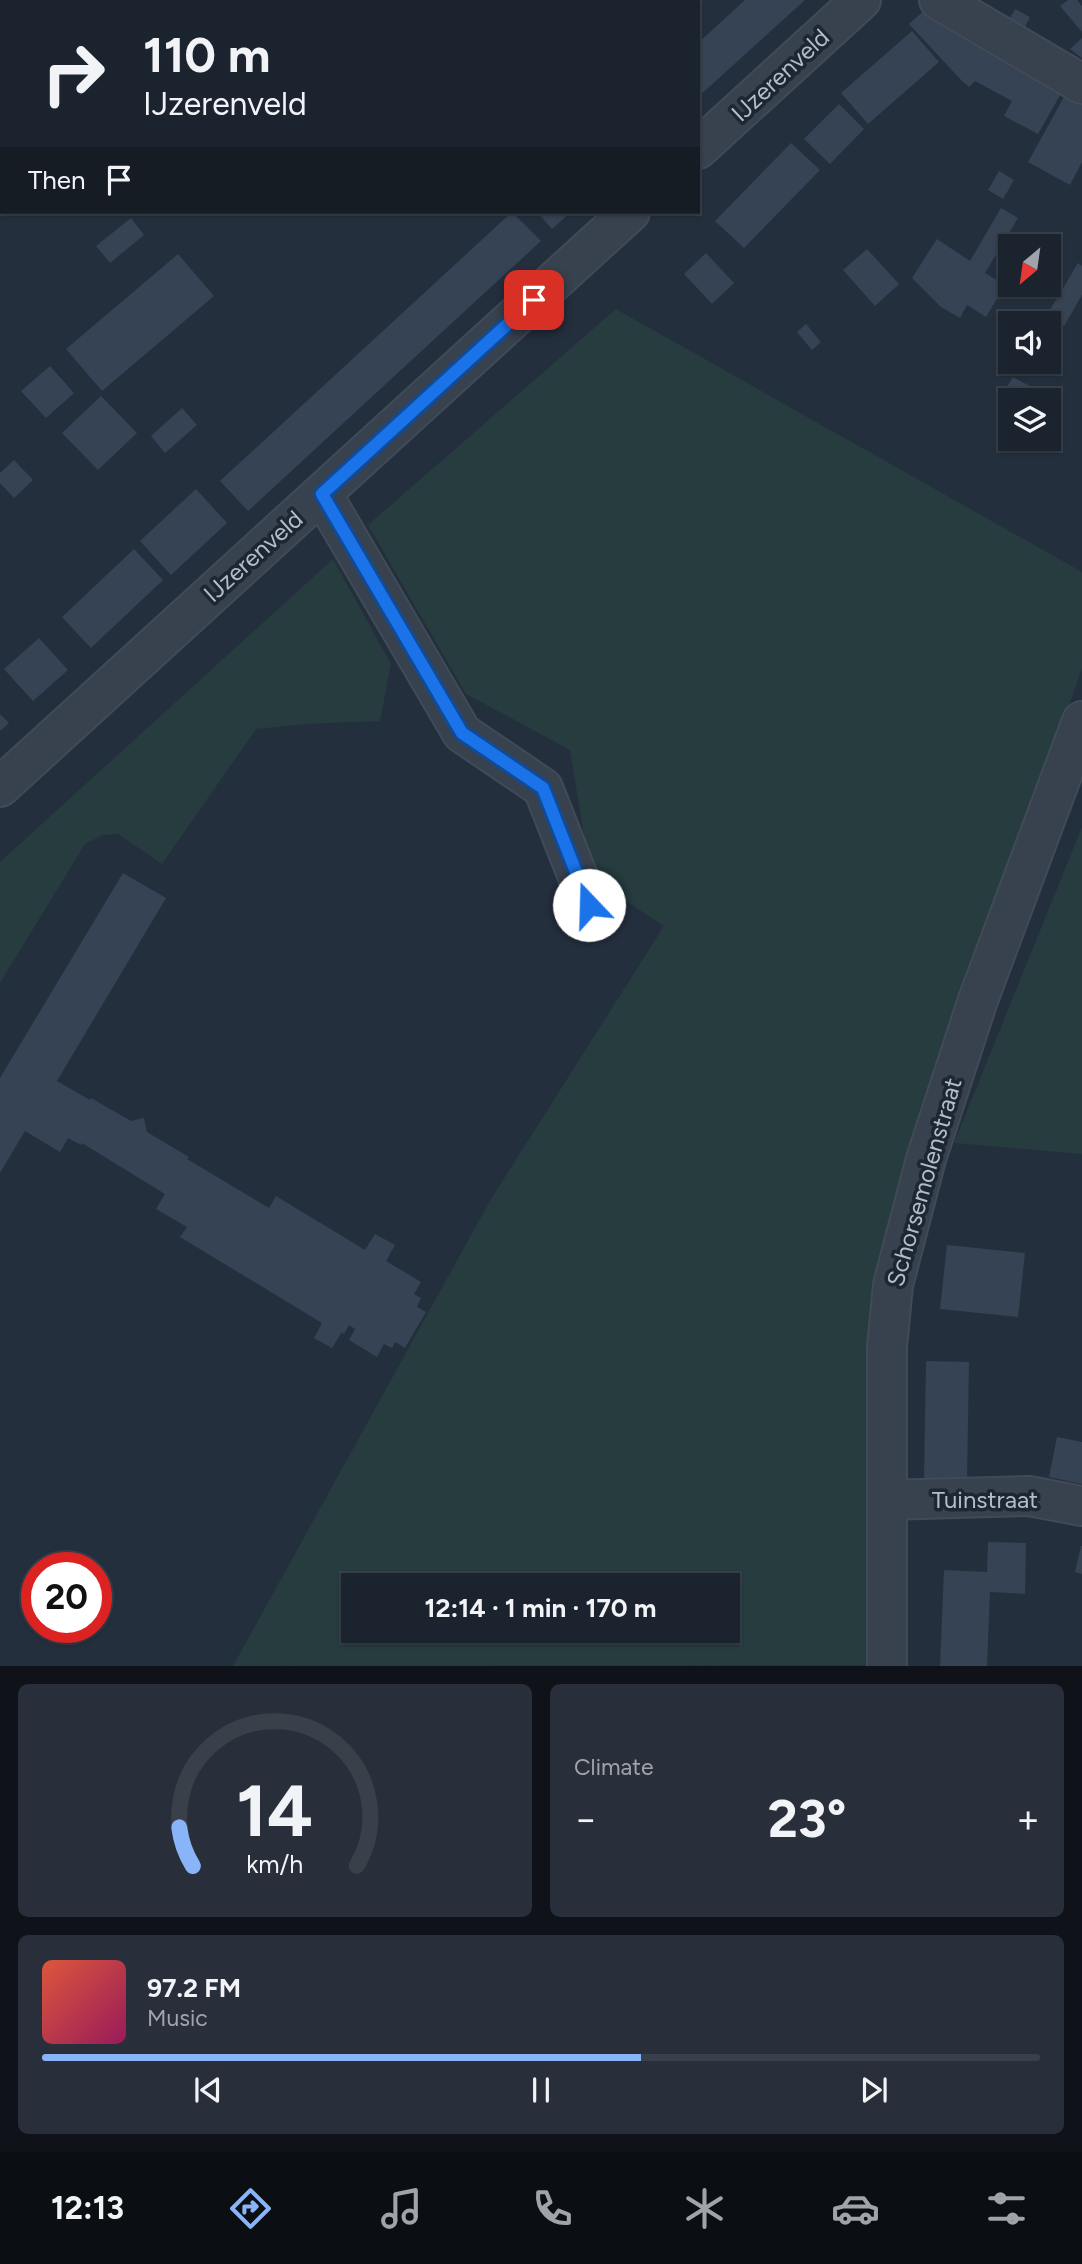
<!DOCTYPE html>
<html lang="en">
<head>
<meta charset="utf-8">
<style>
	body { margin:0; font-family:Figtree,sans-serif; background:#282f3a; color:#f1f3f6; height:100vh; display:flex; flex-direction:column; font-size:26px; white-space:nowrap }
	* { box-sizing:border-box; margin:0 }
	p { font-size:23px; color:#a0a4aa }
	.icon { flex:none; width:38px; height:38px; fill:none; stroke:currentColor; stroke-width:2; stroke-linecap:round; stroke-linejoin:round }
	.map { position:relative; height:1666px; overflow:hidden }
	.side { display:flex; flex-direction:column; gap:18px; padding:18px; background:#0f1319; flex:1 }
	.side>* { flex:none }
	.top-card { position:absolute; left:0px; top:0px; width:700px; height:214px; box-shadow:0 2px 5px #0004,0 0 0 2px #39404a; background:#1b232e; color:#f1f3f6; overflow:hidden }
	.needle { width:46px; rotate:209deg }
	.fabs { position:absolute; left:998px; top:234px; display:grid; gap:14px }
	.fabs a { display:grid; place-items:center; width:63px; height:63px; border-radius:0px; background:#1b232e; box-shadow:0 2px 5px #0004,0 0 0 2px #39404a; font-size:35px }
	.speed { position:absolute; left:21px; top:1552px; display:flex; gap:14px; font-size:35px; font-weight:700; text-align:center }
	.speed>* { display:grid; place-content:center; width:91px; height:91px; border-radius:50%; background:#1b232e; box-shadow:0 2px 5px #0004,0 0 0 2px #39404a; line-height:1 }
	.speed .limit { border:10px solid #d22; background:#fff; color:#111 }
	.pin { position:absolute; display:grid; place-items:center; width:60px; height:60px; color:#fff; margin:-30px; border-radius:14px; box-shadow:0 4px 10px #0006 }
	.me { position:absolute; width:77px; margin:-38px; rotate:339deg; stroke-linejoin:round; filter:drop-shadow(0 0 5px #0008) }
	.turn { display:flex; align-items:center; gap:24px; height:147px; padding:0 28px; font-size:32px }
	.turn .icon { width:91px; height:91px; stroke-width:2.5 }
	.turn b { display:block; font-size:49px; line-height:60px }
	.then { display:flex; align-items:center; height:66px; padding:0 28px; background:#0003; gap:14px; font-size:26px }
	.big { font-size:52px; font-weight:700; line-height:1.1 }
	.side .widget { flex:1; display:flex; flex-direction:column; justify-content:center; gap:10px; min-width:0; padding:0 24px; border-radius:10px; background:#282f3a }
	.side .dial { align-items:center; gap:0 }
	.dial svg { height:182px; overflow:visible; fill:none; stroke:#39404a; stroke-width:7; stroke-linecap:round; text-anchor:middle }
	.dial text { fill:#f1f3f6; stroke:none }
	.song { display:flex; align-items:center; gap:21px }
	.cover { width:84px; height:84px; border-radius:10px; background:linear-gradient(135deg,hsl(10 70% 55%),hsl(330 70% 35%)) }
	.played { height:7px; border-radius:4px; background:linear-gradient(90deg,#8ab4f8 60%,#39404a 60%) }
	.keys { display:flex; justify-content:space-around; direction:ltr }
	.heat { display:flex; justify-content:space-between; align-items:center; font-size:38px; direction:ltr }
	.side .tiles { flex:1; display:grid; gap:18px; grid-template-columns:1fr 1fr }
	.widget:last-child { grid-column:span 2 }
	.trip { position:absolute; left:341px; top:1573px; width:399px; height:70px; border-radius:0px; background:#1b232e; box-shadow:0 2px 5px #0004,0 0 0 2px #39404a; font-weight:700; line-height:70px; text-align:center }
	.tab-bar { display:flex; height:112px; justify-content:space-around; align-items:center; background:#0b0e12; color:#a0a4aa }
	.tab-bar .icon { width:49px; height:49px }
	.tab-bar .active { color:#8ab4f8 }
	.tab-bar b { font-size:32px; color:#f1f3f6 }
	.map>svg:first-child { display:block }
</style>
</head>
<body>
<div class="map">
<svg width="1082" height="1666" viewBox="0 0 1082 1666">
	<rect width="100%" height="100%" fill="#242f3e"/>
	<path fill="#263c3f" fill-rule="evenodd" d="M 616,309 L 1082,572 L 1082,668 L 912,1155 L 873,1665 L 233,1666 L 491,1199 L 664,926 L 591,878 L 570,750 L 466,694 L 368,525 ZM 354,1586 L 728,1586 L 728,1631 L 354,1631 Z
		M 333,559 L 391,664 L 380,721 L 306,724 L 256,729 L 162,864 L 118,834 L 103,835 L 85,844 L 0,983 L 0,862 Z
		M 1082,827 L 1082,1154 L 954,1143 Z"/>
	<path fill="#364354" d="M 745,0 L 805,0 L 698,97 L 698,43 Z
		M 1068,0 L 1077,0 L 1082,6 L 1082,32 L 1060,6 Z
		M 928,7 L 1067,83 L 1038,134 L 1004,116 L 1012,101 L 975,81 L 969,87 L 962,81 L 909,24 Z
		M 1015,9 L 1030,17 L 1024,29 L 1009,20 Z
		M 912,31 L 939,62 L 868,124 L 841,93 Z
		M 1082,38 L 1082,58 L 1070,49 Z
		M 1070,86 L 1082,92 L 1082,162 L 1070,185 L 1028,162 Z
		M 839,104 L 864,129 L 830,164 L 804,139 Z
		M 791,143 L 820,170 L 744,248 L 715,221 Z
		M 999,171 L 1014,180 L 1003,199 L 988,190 Z
		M 1001,208 L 1018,218 L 985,273 L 1005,285 L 986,317 L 967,305 L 960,318 L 941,307 L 912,278 L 937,239 L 970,261 Z
		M 512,212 L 541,241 L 248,511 L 220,481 Z
		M 537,212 L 571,212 L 552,229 Z
		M 131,218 L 144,235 L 110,263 L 96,246 Z
		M 867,249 L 899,284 L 875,306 L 843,270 Z
		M 706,253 L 734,283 L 712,304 L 684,274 Z
		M 178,254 L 214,296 L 102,391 L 66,349 Z
		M 1078,263 L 1082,266 L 1082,295 L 1064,326 L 1047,315 Z
		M 806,324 L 821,342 L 812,350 L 797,332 Z
		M 50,366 L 74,393 L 46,418 L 21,391 Z
		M 1013,377 L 1037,390 L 1031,401 L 1023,401 L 1005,390 Z
		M 101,396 L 137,433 L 98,470 L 62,433 Z
		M 182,408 L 197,425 L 165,453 L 151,436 Z
		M 14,460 L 33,480 L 14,498 L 0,483 L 0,473 Z
		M 196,489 L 227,523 L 171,575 L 140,541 Z
		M 134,549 L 163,580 L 91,648 L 62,617 Z
		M 39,638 L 68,670 L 33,701 L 4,669 Z
		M 0,714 L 9,723 L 0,731 Z
		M 123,873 L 166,898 L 57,1081 L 90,1100 L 91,1098 L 131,1121 L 144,1118 L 147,1132 L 189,1157 L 187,1159 L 269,1208 L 276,1196 L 365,1250 L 375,1234 L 395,1245 L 386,1261 L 421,1282 L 414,1294 L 421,1298 L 417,1307 L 426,1312 L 405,1348 L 395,1342 L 392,1348 L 384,1344 L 377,1357 L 349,1340 L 355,1329 L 349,1325 L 344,1334 L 342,1332 L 332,1348 L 314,1338 L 322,1323 L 180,1237 L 187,1227 L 156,1209 L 165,1194 L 82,1143 L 81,1145 L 68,1138 L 60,1152 L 25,1131 L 0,1173 L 0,1078 Z
		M 947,1245 L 1025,1253 L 1018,1317 L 940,1309 Z
		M 926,1361 L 969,1362 L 967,1481 L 924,1480 Z
		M 1057,1437 L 1082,1442 L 1082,1484 L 1049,1477 Z
		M 988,1542 L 1026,1543 L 1025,1594 L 990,1592 L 987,1666 L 940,1666 L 944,1570 L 987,1572 Z
		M 1081,1546 L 1082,1546 L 1082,1574 L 1075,1572 Z"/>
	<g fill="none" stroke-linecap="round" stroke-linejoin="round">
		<defs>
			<path id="minor" d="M 939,0 L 1082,84
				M 84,2 L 86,0
				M 0,83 L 2,81
				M 698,149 L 861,0
				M 322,494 L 462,733 L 543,788 L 589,905
				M 0,787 L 630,212
				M 887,1500 L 1029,1496 L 1082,1506
				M 887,1666 L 887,1347 L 893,1285 L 926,1159 L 978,1000 L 1082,721"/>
		</defs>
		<use href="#minor" stroke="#414a57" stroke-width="42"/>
		<use href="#minor" stroke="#38414e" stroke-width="38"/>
	</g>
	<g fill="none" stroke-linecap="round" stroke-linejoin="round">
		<defs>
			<path id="route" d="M 534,300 L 322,494 L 462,733 L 543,788 L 589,905"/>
		</defs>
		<use href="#route" stroke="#114b97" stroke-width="18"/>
		<use href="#route" stroke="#1a73e8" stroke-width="12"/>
	</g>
	<g text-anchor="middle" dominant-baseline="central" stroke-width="7" stroke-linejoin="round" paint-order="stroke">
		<g font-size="24" fill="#b4bcc9" stroke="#1d2633">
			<text transform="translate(780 75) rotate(-43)">IJzerenveld</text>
			<text transform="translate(253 556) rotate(-42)">IJzerenveld</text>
			<text transform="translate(924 1182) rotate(-74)">Schorsemolenstraat</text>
			<text x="985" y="1499">Tuinstraat</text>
		</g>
	</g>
</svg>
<div class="fabs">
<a><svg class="needle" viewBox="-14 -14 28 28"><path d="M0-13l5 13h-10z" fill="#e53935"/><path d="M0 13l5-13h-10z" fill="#a0a4aa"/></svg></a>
<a><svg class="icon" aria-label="sound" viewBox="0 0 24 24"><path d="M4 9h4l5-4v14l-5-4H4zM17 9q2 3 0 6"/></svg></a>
<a><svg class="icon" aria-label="layers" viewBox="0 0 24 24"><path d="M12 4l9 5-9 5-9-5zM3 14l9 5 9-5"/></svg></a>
</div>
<div class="speed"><div class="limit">20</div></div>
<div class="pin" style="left:534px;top:300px;background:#d93025"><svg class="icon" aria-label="arrive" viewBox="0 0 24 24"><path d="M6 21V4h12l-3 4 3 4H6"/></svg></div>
<svg class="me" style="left:589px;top:905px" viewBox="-20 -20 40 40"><circle r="19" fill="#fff"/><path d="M0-13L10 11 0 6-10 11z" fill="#1a73e8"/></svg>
<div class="trip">12:14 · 1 min · 170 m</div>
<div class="top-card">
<div class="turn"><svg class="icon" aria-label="right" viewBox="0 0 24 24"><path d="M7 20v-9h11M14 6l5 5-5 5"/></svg><div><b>110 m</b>IJzerenveld</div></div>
<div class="then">Then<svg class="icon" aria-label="arrive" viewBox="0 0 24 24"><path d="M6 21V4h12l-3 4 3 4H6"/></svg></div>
</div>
</div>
<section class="side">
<div class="tiles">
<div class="widget dial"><svg viewBox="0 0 100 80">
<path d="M14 69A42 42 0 1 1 86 69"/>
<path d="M14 69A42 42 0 0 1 8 52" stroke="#8ab4f8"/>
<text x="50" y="56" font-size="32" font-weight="700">14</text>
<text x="50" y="72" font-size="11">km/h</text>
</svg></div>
<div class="widget"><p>Climate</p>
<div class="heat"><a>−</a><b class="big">23°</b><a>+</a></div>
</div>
<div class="widget">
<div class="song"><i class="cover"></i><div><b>97.2 FM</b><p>Music</p></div></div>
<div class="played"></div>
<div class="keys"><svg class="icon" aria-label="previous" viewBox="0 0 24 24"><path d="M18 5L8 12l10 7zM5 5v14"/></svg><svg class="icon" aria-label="pause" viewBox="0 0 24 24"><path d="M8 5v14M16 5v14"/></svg><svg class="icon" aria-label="next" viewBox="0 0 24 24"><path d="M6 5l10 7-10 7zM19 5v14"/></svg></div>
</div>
</div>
</section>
<nav class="tab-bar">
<b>12:13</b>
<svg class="icon active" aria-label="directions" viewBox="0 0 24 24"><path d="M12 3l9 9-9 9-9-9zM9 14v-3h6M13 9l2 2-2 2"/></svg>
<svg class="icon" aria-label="music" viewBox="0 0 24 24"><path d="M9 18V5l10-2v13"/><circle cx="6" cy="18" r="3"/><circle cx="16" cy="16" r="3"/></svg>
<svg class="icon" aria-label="phone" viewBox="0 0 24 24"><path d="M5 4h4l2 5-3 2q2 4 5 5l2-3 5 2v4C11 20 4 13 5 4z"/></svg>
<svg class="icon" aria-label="climate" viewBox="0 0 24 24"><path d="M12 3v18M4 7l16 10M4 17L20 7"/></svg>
<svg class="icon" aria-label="car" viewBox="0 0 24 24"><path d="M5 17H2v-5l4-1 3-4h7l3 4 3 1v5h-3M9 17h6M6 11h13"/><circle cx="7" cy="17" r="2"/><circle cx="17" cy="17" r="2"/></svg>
<svg class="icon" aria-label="filters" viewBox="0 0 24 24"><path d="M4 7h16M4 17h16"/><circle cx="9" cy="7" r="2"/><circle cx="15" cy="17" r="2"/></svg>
</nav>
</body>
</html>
